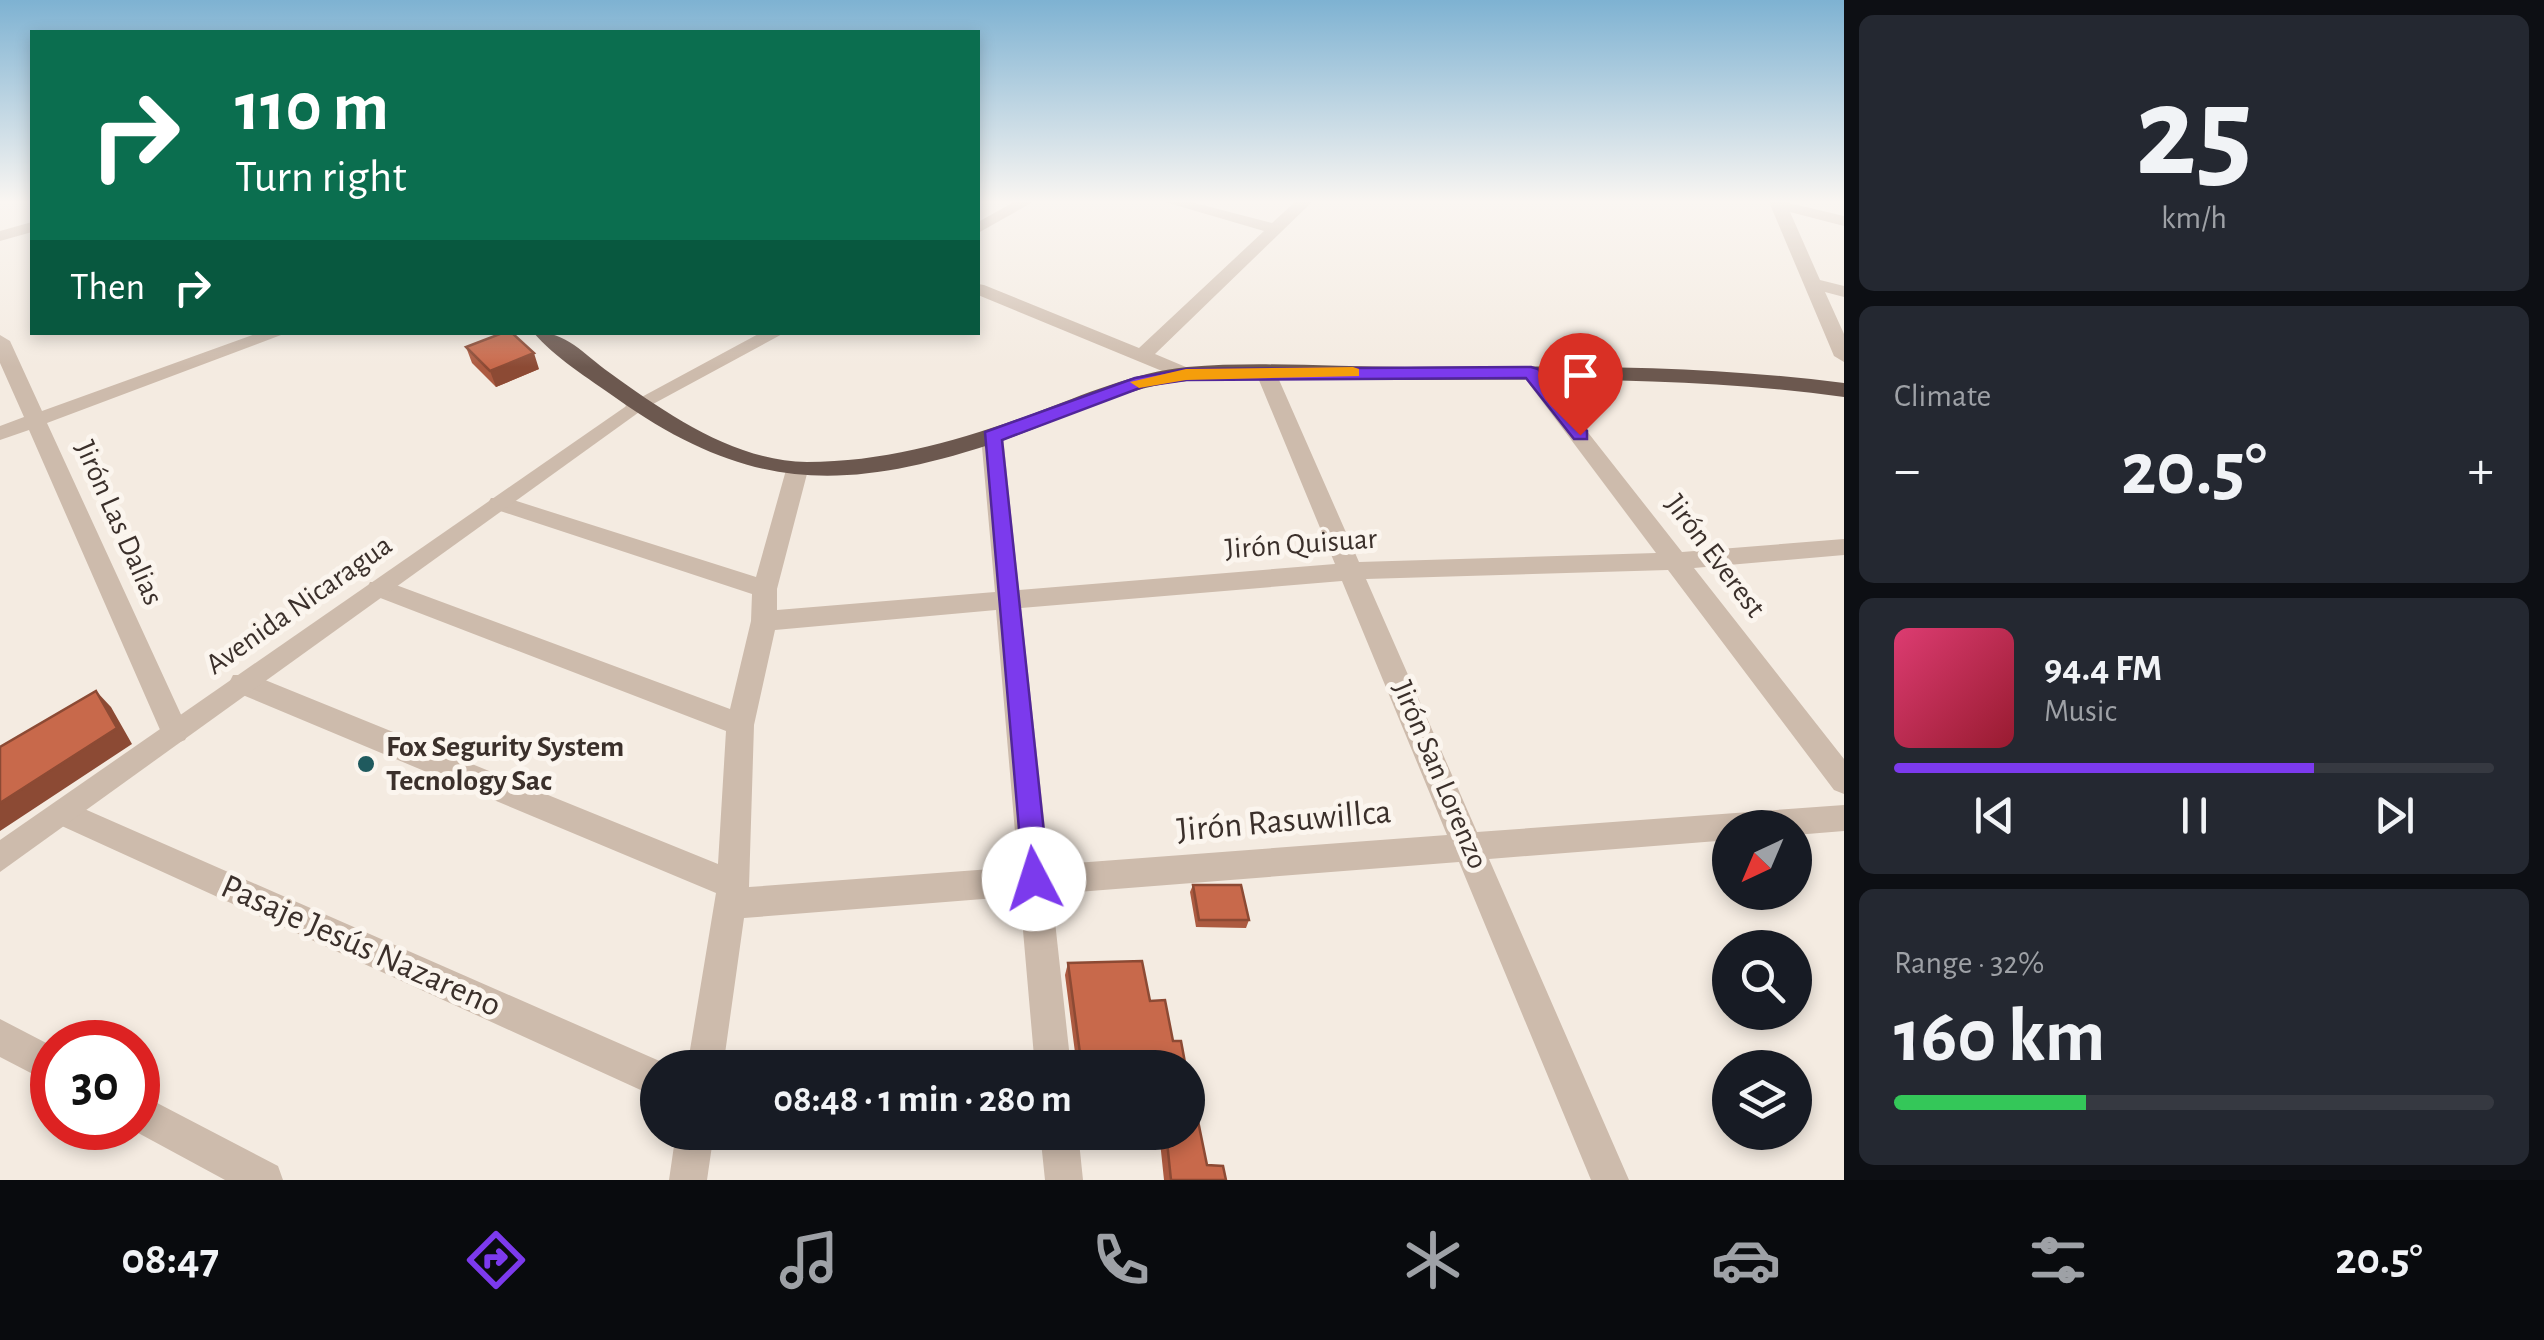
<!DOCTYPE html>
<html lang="en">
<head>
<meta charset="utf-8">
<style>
	body { margin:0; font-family:"Alegreya Sans",sans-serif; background:#242831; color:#f1f3f6; height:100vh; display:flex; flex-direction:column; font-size:38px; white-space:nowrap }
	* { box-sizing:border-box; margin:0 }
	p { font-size:32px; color:#9ea1a6 }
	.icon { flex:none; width:55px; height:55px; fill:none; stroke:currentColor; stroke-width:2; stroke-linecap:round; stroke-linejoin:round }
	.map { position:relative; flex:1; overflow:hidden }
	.drawer { display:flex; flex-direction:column; gap:15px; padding:15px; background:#0d0f14; width:700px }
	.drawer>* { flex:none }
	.guide { position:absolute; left:30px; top:30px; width:950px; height:305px; border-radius:0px; box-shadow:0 5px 15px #0003; background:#0b6e4f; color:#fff; overflow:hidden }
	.needle { width:65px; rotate:224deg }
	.controls { position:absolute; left:1712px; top:810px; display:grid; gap:20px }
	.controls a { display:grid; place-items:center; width:100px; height:100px; border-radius:50%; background:#171b24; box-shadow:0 5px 15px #0003; font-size:50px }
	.speed { position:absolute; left:30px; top:1020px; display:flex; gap:20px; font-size:50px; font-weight:700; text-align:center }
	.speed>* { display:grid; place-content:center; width:130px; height:130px; border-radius:50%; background:#171b24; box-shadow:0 5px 15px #0003; line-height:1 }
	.speed .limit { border:15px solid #d22; background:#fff; color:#111 }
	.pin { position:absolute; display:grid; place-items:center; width:85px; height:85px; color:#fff; margin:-102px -42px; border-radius:50% 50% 50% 0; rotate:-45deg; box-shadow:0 0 10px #0007 }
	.pin .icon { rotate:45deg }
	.me { position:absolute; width:110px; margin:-55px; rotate:355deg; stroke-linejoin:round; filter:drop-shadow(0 0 8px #0008) }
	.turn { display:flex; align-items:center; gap:35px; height:210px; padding:0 40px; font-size:45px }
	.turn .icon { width:130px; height:130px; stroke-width:2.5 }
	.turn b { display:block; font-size:70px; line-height:85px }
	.then { display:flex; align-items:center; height:95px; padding:0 40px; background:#0003; gap:20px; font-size:38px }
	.big { font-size:75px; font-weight:700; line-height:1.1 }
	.drawer .widget { flex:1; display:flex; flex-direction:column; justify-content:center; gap:15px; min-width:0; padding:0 35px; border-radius:15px; background:#242831 }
	.drawer .dial { align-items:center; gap:0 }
	.dial b { font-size:130px; line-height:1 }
	.song { display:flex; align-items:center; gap:30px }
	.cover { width:120px; height:120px; border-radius:15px; background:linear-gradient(135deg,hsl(340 70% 55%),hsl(350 70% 35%)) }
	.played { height:10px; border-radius:5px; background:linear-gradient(90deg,#7c3aed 70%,#363941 70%) }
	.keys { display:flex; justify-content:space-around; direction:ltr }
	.heat { display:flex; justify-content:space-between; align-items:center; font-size:55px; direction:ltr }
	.charge { height:15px; border-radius:8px; background:linear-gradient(90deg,#34c759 32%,#363941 0) }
	.trip { position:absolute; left:640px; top:1050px; width:565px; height:100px; border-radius:50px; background:#171b24; box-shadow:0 5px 15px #0003; font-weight:700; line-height:100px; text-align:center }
	.dock { display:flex; height:160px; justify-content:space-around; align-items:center; background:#090b0e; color:#9ea1a6 }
	.dock .icon { width:70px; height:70px }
	.dock .on { color:#7c3aed }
	.dock b { font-size:45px; color:#f1f3f6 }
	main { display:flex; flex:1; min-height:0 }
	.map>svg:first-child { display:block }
</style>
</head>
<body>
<main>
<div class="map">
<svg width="1844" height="1180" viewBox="0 0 1844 1180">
	<rect width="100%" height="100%" fill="#f4ebe1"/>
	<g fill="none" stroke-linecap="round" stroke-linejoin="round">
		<path fill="#cdbbac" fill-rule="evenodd" d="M 1014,202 L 1033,202 L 978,233 L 978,222 Z
			M 1165,202 L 1191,202 L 1272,223 L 1295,202 L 1312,202 L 1155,354 L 1193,370 L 1193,378 L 1179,378 L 978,295 L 978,284 L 984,285 L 1139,348 L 1264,231 Z
			M 1769,202 L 1785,202 L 1844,216 L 1844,226 L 1790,212 L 1820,280 L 1844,286 L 1844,297 L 1825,292 L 1844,334 L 1844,362 L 1834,356 Z
			M 32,222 L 32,232 L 0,241 L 0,231 Z
			M 261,332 L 289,332 L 47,423 L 189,732 L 185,740 L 175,744 L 165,740 L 161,732 L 29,430 L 0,440 L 0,426 L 24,417 L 0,363 L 0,335 L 10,341 L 42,411 Z
			M 762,332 L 786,332 L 642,410 L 635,412 L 625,406 Z
			M 1266,367 L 1276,373 L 1359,562 L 1656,553 L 1521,373 L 1531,367 L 1538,369 L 1682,552 L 1844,539 L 1844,555 L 1694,568 L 1844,759 L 1844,794 L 1834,790 L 1668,570 L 1366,579 L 1477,832 L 1844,805 L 1844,831 L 1795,835 L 1795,828 L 1730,828 L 1730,840 L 1489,859 L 1629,1180 L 1591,1180 L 1459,862 L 1052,894 L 1071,1068 L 1035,1068 L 1020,896 L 744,918 L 723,1068 L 687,1068 L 716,893 L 233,691 L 229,683 L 233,675 L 253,675 L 718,864 L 726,731 L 370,594 L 367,588 L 370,582 L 388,582 L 730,709 L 751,621 L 752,594 L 491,508 L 488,503 L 491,498 L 507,498 L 756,577 L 786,470 L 797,463 L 808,470 L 777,589 L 777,610 L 995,592 L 981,436 L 992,429 L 1003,436 L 1019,590 L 1335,564 L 1256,373 ZM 1342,581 L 1447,835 L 1049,865 L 1021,608 ZM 996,610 L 1018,867 L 749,887 L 754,725 L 775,630 Z
			M 64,800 L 671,1066 L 672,1068 L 658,1068 L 658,1097 L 645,1092 L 53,822 L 49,813 L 53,804 Z
			M 0,1019 L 52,1046 L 52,1084 L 0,1057 Z
			M 138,1093 L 278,1166 L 283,1180 L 225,1180 L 129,1128 L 138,1128 Z
			M 676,1132 L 714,1132 L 707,1180 L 669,1180 Z
			M 1040,1132 L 1078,1132 L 1083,1180 L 1045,1180 Z"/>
		<path fill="#cdbbac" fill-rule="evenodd" d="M 635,400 L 645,406 L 642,410 L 0,872 L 0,840 Z"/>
		<path fill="#6c584f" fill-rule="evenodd" d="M 533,332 C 568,332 582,353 610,373 C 667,414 734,461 807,462 C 887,462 960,440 1035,413 C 1083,395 1135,372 1187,367 C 1259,361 1334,367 1406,367 C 1552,366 1699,364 1844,383 L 1844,397 C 1700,377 1552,379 1406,380 C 1334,380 1259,375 1187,381 C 1123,386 1061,421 1001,441 C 847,492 751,494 616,398 C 588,378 555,358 533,332 Z"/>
	</g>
	<path fill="#ac5a40" d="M 466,347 L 539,369 L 496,387 L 472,363 Z
		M 1193,885 L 1249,920 L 1246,928 L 1196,927 L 1190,892 Z
		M 1068,963 L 1150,1001 L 1173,1041 L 1186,1068 L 1077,1068 L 1065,975 Z
		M 1159,1132 L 1188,1132 L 1207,1165 L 1226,1180 L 1164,1180 Z"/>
	<path fill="#8c4a34" d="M 534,353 L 539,369 L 496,387 L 490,371 Z
		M 96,691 L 111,707 L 132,744 L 0,831 L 0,803 Z"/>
	<path fill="#c8694b" stroke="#8c4a34" stroke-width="2.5" d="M 505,332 L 511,332 L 534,353 L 490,371 L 466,347 Z
		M 96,691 L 117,728 L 0,803 L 0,747 Z
		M 1193,885 L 1241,885 L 1249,920 L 1199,920 Z
		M 1142,961 L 1150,1001 L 1165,1000 L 1173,1041 L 1181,1041 L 1186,1068 L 1082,1068 L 1068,963 Z
		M 1188,1072 L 1207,1165 L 1223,1166 L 1226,1180 L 1171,1180 L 1166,1132 L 1188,1132 Z"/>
	<linearGradient id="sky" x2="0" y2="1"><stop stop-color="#7eb2d2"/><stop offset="0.55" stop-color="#faf6f2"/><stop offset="1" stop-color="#faf6f2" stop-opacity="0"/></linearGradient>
	<rect width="1844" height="367" fill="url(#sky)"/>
	<path fill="#7c3aed" stroke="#51269a" stroke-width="2.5" d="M 1531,367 L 1538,369 L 1587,431 L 1587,439 L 1574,439 L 1526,378 L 1186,380 L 1145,386 L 1002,440 L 1049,879 L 1045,888 L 1034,892 L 1024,888 L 985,432 L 1135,378 L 1186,369 Z"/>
	<path fill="#f59e0b" d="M 1353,367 L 1359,369 L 1359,376 L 1186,380 L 1139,388 L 1130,382 L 1186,369 Z"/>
	<circle fill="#1f5a5e" stroke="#fbf5ee" stroke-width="4" cx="366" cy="764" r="10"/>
	<g text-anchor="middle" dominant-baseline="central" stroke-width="10" stroke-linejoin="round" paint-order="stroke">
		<g font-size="30" fill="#3b302b" stroke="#fbf5ee">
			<text transform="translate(119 523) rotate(66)">Jirón Las Dalias</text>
			<text transform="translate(1301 544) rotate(-4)">Jirón Quisuar</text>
			<text transform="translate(1715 556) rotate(53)">Jirón Everest</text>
			<text transform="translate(299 605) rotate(-35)">Avenida Nicaragua</text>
			<text transform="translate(1440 775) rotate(67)">Jirón San Lorenzo</text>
		</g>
		<g font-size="30" font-weight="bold" fill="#3b302b" stroke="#fbf5ee" text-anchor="start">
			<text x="386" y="747">Fox Segurity System<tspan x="386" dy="34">Tecnology Sac</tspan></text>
		</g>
		<g font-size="35" fill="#3b302b" stroke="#fbf5ee">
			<text transform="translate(1284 821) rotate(-5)">Jirón Rasuwillca</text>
			<text transform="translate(361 946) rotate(24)">Pasaje Jesús Nazareno</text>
		</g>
	</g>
</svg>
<div class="controls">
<a><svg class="needle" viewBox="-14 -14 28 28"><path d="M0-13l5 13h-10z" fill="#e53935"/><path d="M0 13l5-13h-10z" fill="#9ea1a6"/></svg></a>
<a><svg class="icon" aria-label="search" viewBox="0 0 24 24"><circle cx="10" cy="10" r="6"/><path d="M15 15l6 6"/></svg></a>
<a><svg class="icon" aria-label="layers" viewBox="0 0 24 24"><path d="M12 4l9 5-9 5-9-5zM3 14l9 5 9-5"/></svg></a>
</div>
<div class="speed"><div class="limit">30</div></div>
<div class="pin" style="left:1580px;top:435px;background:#d93025"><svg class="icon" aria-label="arrive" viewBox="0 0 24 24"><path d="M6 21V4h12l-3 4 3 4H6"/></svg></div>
<svg class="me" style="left:1034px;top:879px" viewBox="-20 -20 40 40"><circle r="19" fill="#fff"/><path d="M0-13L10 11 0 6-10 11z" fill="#7c3aed"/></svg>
<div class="trip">08:48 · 1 min · 280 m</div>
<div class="guide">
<div class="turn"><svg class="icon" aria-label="right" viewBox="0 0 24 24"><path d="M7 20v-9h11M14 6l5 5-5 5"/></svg><div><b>110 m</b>Turn right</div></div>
<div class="then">Then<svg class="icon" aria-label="right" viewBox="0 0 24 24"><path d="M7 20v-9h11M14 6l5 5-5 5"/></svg></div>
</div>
</div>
<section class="drawer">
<div class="widget dial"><b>25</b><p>km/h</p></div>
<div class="widget"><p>Climate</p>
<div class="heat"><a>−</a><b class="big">20.5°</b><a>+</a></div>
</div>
<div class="widget">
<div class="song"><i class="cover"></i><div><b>94.4 FM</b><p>Music</p></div></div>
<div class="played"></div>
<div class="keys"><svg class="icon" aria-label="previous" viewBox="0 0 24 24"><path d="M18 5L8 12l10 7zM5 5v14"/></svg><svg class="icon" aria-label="pause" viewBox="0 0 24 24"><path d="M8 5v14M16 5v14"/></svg><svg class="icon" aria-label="next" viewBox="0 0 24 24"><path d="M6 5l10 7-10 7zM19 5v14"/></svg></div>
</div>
<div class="widget"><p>Range · 32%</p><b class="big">160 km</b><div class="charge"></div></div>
</section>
</main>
<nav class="dock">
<b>08:47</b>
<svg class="icon on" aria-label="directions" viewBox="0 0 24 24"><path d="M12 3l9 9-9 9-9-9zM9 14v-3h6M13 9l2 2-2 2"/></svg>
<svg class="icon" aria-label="music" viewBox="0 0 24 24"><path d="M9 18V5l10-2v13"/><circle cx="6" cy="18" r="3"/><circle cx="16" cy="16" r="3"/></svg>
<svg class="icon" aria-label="phone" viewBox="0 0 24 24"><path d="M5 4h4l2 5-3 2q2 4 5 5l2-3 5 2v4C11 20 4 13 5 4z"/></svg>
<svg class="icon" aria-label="climate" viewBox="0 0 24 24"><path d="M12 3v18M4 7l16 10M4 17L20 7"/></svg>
<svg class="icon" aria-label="car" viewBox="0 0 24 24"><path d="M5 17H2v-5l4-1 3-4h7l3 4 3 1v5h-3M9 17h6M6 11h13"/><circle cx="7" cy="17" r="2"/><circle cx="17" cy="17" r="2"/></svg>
<svg class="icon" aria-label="filters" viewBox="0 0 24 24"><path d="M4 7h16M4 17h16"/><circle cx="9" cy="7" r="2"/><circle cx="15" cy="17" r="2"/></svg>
<b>20.5°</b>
</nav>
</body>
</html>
